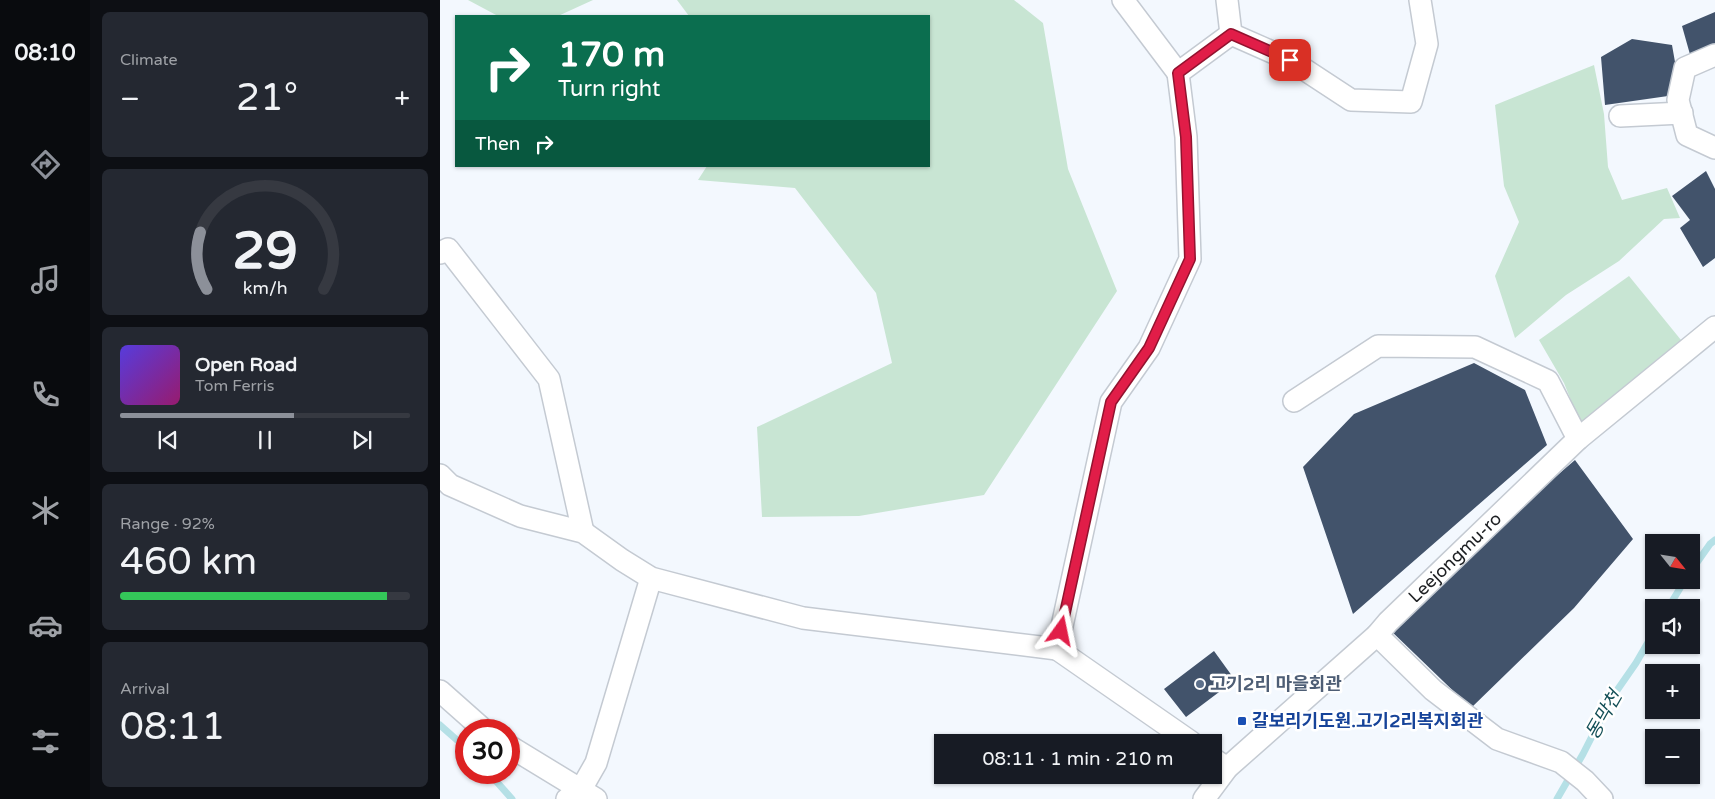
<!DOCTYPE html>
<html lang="en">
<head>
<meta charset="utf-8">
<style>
	body { margin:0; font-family:"Varela Round","Noto Sans KR",sans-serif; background:#242831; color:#f1f3f6; height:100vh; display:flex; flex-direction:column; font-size:19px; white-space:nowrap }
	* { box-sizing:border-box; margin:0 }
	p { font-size:16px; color:#9ea1a6 }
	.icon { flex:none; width:28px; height:28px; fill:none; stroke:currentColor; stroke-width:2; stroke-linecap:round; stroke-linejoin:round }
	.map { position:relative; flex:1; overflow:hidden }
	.sheet { display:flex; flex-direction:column; gap:12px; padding:12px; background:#0d0f14; width:350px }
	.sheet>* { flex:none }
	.banner { position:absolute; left:15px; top:15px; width:475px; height:152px; border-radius:0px; box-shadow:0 1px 4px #0004; background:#0b6e4f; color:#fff; overflow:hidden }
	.needle { width:32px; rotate:120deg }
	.tools { position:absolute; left:1205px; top:534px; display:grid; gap:10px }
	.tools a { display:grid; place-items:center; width:55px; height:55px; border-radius:0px; background:#171b24; box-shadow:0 1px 4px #0004; font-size:25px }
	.speed { position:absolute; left:15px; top:719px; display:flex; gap:10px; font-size:25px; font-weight:700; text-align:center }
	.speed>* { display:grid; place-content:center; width:65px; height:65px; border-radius:50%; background:#171b24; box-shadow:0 1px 4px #0004; line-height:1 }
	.speed .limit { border:8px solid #d22; background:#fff; color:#111 }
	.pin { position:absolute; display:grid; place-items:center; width:42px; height:42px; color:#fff; margin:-21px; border-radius:10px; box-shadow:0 2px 8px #0006 }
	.me { position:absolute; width:55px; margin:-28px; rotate:12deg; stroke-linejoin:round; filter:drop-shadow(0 0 4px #0008) }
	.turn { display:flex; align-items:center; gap:18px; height:105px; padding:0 20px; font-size:22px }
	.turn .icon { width:65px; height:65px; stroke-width:2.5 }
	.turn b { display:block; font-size:35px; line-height:42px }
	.then { display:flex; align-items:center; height:48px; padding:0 20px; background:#0003; gap:10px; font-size:19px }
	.big { font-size:38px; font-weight:600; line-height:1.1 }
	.sheet .widget { flex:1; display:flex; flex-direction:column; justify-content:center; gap:8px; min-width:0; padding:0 18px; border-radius:8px; background:#242831 }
	.sheet .dial { align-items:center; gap:0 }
	.dial svg { height:130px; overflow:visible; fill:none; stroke:#363941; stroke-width:7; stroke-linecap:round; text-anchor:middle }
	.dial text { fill:#f1f3f6; stroke:none }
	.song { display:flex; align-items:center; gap:15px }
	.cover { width:60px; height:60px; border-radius:8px; background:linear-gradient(135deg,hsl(250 70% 55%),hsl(320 70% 35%)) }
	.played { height:5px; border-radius:2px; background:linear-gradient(90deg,#8c9099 60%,#363941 60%) }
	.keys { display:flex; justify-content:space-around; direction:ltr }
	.heat { display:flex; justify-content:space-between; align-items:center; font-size:28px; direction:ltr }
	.charge { height:8px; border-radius:4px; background:linear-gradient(90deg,#34c759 92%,#363941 0) }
	.trip { position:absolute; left:494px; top:734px; width:288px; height:50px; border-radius:0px; background:#171b24; box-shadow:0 1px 4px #0004; font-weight:600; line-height:50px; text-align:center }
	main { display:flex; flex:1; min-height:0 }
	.tabs { display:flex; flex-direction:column; width:90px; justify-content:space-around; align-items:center; background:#090b0e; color:#9ea1a6 }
	.tabs .icon { width:35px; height:35px }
	.tabs .selected { color:#8c9099 }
	.tabs b { font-size:22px; color:#f1f3f6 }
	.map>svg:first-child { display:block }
</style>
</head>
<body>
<main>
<nav class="tabs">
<b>08:10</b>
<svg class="icon selected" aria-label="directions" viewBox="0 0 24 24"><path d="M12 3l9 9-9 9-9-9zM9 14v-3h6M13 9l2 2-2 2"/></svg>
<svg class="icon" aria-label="music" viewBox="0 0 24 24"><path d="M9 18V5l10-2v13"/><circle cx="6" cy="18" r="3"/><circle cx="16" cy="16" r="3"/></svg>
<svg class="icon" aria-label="phone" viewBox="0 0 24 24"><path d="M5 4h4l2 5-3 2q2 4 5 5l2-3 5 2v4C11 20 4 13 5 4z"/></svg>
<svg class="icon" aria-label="climate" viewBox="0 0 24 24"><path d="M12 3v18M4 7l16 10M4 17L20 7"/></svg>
<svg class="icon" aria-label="car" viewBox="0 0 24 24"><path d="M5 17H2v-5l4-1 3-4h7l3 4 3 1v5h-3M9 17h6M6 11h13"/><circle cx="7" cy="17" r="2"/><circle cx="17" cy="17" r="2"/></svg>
<svg class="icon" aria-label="filters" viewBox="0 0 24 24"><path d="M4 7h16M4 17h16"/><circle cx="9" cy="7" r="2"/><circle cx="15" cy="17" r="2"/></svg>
</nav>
<section class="sheet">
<div class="widget"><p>Climate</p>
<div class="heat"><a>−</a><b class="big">21°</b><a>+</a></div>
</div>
<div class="widget dial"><svg viewBox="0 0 100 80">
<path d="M14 69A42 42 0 1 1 86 69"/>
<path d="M14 69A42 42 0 0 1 10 34" stroke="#8c9099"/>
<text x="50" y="56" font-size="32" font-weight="700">29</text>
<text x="50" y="72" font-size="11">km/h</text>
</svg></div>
<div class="widget">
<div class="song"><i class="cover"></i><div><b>Open Road</b><p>Tom Ferris</p></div></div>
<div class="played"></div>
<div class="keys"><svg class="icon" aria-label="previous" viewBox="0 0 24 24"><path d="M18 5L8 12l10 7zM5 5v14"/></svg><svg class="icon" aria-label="pause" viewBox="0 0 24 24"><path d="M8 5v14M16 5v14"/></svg><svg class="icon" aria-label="next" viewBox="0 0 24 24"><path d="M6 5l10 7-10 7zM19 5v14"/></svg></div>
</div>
<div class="widget"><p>Range · 92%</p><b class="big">460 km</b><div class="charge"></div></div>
<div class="widget"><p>Arrival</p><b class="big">08:11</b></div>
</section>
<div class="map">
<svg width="1275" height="799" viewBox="0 0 1275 799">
	<rect width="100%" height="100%" fill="#f3f8fe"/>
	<path fill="#c8e5d3" d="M 28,0 L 153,0 L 118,16 L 58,16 Z
		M 237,0 L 574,0 L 603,23 L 628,169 L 677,291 L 544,495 L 419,516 L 322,517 L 317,427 L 452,363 L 436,293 L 355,188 L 258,180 L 267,166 L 489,166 L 489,16 L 249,16 Z
		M 1154,65 L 1164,114 L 1168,167 L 1182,200 L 1227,188 L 1240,218 L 1224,219 L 1179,261 L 1126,295 L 1075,338 L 1055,276 L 1079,222 L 1064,186 L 1055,105 Z
		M 1189,276 L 1241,340 L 1140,423 L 1124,383 L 1099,340 Z"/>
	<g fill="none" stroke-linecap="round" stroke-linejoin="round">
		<path stroke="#b5e0e6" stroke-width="7" d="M 1251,571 L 1270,544 L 1275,540
			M 1228,608 L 1245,580
			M 0,725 L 26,748
			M 48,772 L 72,799
			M 1117,799 L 1143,754 L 1171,699 L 1196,663 L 1214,632"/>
	</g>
	<path fill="#42536b" d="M 1275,12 L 1275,49 L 1251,58 L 1242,26 Z
		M 1192,39 L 1232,45 L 1238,79 L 1228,96 L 1165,105 L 1161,57 Z
		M 1266,171 L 1275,189 L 1275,258 L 1263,267 L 1240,228 L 1250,220 L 1232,196 Z
		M 1034,363 L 1085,390 L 1107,445 L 913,614 L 863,467 L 914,414 Z
		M 1135,460 L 1193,539 L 1134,608 L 1031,708 L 948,628 L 1058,526 Z
		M 774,651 L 795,680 L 746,717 L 724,689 Z"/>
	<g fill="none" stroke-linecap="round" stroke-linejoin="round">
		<defs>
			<g id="street">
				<path d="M 683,0 L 738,73"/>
				<path d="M 787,0 L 791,34"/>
				<path d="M 1275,55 L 1245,68 L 1238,100 L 1247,135 L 1275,148"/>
				<path d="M 1180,116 L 1242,113"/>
				<path d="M 0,253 L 8,249 L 109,379 L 143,532"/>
				<path d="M 854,401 L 938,346 L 1035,347 L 1108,381 L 1138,439"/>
				<path d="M 0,475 L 10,485 L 80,516 L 143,532 L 182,560 L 211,578 L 363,618 L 617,649"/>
				<path d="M 937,635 L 993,690 L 1057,739 L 1121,762 L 1145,781 L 1162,799"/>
				<path d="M 0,691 L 44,730"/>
				<path d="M 751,742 L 617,649 L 671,402 L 709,348 L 750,259 L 746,137 L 738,73 L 791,34 L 850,60 L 911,100 L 971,102 L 987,44 L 980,0"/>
				<path d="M 69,746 L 156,799"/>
				<path d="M 772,758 L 787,768"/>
				<path d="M 127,799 L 140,791 L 156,763 L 211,578"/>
				<path id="s1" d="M 764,799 L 787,768 L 937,635 L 948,622 L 1138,439 L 1275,327"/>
			</g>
		</defs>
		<use href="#street" stroke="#c4cad2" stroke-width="24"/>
		<use href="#street" stroke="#fff" stroke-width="21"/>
	</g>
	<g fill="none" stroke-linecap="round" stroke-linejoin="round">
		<defs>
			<path id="route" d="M 621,631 L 671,402 L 709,348 L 750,259 L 746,137 L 738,73 L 791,34 L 850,60"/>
		</defs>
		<use href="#route" stroke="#92132f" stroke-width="12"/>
		<use href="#route" stroke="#e11d48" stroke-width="9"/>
	</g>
	<circle fill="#5c6f8a" stroke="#fff" stroke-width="2" cx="760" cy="684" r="5"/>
	<rect fill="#1a4fb4" stroke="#fff" stroke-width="2" x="797" y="716" width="10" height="10" rx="2.5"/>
	<g text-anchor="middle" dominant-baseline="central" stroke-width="5" stroke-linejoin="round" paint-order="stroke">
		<g font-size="18" fill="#1d1f22" stroke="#fff">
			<text stroke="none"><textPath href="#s1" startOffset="349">Leejongmu-ro</textPath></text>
		</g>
		<g font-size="18" font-weight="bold" fill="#4e5e75" stroke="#fff" text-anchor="start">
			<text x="770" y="684">고기2리 마을회관</text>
		</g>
		<g font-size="18" font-weight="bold" fill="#164399" stroke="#fff" text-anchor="start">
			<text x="812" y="721">갈보리기도원.고기2리복지회관</text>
		</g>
		<g font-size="19" font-style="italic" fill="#124e56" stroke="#fff">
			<text transform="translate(1164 715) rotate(-60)">동막천</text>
		</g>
	</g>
</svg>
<div class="tools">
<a><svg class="needle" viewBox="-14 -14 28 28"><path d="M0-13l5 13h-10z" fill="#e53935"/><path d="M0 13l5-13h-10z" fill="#9ea1a6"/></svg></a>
<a><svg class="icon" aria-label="sound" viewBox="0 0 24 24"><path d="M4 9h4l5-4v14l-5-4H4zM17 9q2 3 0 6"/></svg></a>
<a>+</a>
<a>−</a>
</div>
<div class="speed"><div class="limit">30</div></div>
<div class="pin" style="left:850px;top:60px;background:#d93025"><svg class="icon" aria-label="arrive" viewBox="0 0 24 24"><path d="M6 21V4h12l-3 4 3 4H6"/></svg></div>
<svg class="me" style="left:621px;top:631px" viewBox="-20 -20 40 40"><path d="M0-17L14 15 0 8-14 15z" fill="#e11d48" stroke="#fff" stroke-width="4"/></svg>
<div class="trip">08:11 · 1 min · 210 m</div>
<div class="banner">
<div class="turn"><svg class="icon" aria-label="right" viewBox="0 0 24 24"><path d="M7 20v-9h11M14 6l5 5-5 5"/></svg><div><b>170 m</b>Turn right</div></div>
<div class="then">Then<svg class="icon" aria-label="right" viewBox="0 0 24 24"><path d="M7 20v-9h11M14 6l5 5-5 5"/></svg></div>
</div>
</div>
</main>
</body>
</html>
